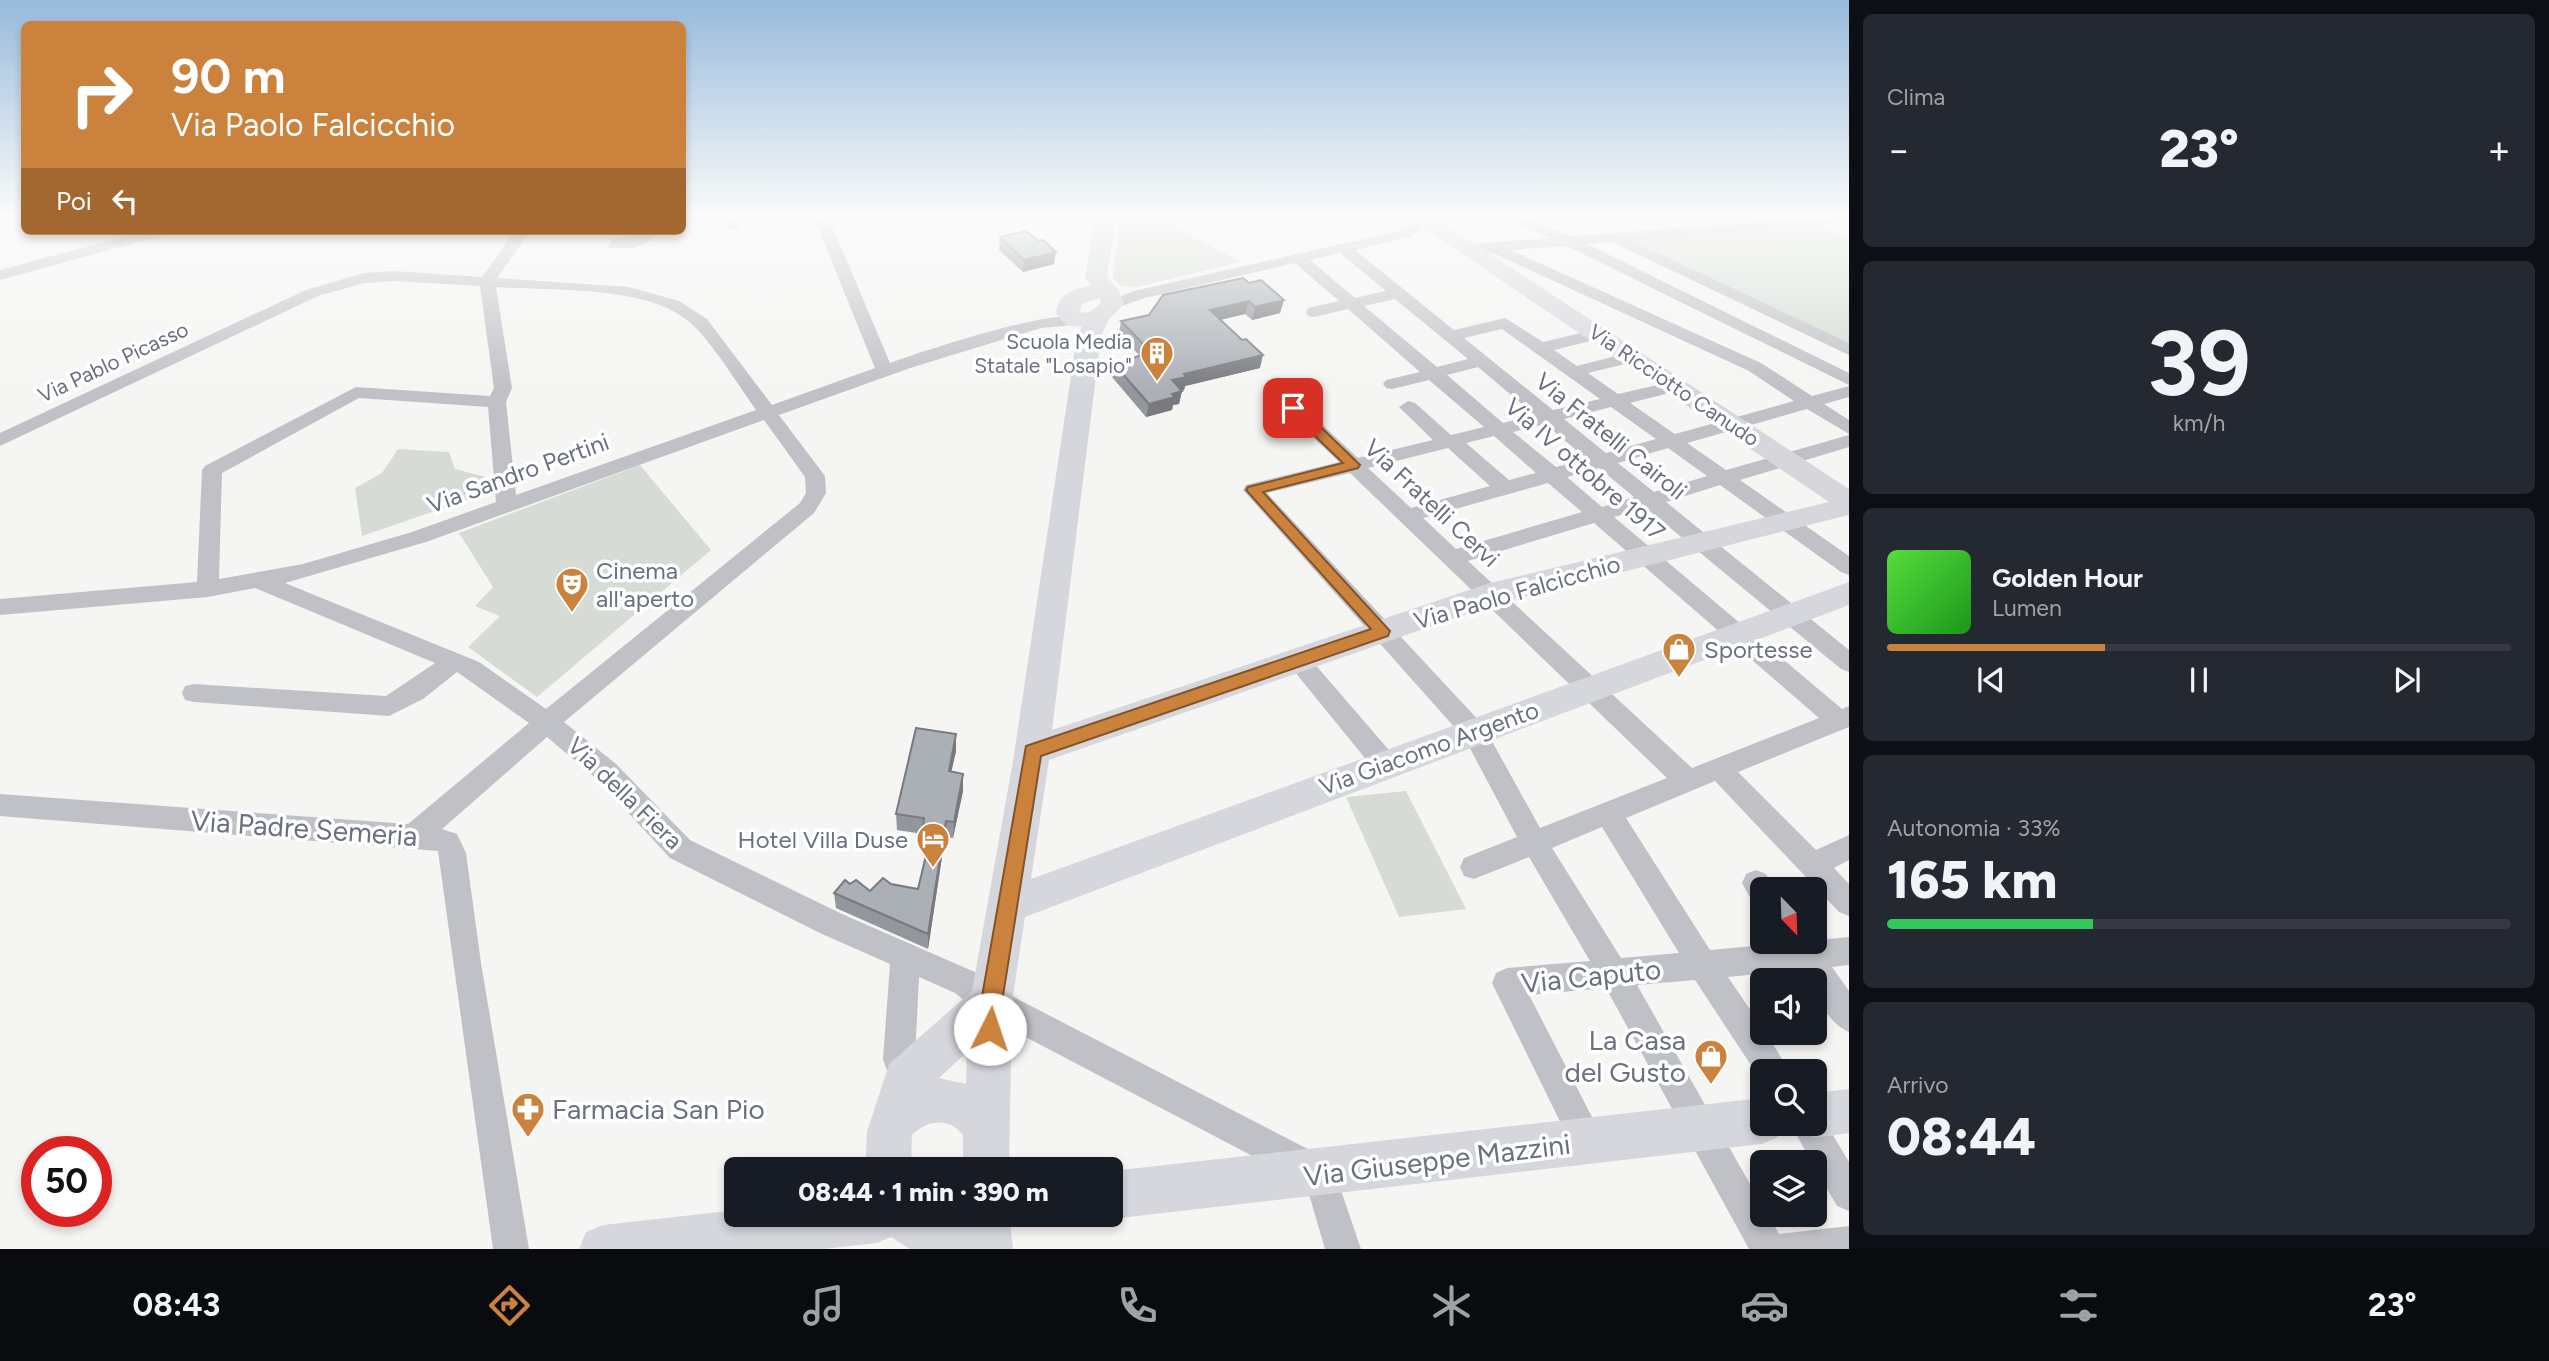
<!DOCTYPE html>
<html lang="it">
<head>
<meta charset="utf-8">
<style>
	body { margin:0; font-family:Figtree,sans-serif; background:#242831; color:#f1f3f6; height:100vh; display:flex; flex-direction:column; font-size:26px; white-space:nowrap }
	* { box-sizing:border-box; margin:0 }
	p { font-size:23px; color:#9ea1a6 }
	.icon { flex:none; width:38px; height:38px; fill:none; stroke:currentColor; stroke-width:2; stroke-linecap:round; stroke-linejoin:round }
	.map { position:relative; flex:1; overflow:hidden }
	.details { display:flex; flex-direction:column; gap:14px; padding:14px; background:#0d0f14; width:700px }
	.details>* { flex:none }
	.top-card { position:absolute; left:21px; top:21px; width:665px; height:214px; border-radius:10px; box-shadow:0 4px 10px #0003; background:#cb823d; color:#fff; overflow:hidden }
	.needle { width:46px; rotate:157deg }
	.tools { position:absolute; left:1750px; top:877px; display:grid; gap:14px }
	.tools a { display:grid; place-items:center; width:77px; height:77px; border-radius:10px; background:#171b24; box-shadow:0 4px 10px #0003; font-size:35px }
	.speed { position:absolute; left:21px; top:1136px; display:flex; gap:14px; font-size:35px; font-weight:700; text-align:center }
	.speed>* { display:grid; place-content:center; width:91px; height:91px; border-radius:50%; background:#171b24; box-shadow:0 4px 10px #0003; line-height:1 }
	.speed .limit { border:10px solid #d22; background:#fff; color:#111 }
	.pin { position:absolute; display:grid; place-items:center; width:60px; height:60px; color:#fff; margin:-30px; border-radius:14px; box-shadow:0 4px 10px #0006 }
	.me { position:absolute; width:77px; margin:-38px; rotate:4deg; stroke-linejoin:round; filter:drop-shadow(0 0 5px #0008) }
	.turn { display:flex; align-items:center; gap:24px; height:147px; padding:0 35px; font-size:32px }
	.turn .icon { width:91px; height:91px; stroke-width:2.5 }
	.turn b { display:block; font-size:49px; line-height:60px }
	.then { display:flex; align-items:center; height:66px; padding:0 35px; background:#0003; gap:14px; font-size:26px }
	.big { font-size:52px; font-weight:800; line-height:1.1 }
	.details .card { flex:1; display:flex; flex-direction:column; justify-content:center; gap:10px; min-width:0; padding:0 24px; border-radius:10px; background:#242831 }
	.details .dial { align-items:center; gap:0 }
	.dial b { font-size:91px; line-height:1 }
	.song { display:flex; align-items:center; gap:21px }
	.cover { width:84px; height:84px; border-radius:10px; background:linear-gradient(135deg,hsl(110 70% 55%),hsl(120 70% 35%)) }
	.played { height:7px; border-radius:4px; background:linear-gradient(90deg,#cb823d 35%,#363941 35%) }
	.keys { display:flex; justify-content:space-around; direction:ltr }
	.heat { display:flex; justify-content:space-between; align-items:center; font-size:38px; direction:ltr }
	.charge { height:10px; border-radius:5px; background:linear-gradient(90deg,#34c759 33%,#363941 0) }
	.trip { position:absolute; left:724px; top:1157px; width:399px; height:70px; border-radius:10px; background:#171b24; box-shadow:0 4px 10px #0003; font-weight:800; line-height:70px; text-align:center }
	.tabs { display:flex; height:112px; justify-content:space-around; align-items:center; background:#090b0e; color:#9ea1a6 }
	.tabs .icon { width:49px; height:49px }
	.tabs .current { color:#cb823d }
	.tabs b { font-size:32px; color:#f1f3f6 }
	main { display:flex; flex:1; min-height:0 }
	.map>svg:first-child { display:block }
</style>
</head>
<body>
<main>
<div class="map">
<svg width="1849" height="1249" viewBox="0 0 1849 1249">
	<rect width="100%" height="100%" fill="#f5f6f3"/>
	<path fill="#d6dcd5" d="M 1120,215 L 1155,215 L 1240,262 L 1137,287 L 1122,286 L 1113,279 Z
		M 1820,224 L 1849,239 L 1849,346 L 1624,240 Z
		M 398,449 L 449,452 L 455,469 L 486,477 L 467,500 L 362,536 L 355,488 L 382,473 Z
		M 640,465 L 711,550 L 537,697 L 468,647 L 500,616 L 475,606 L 493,587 L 459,533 Z
		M 1406,791 L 1466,909 L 1399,917 L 1346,797 Z"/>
	<path fill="#c0c4cb" d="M 641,234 L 650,235 L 652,239 L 634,249 C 625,246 617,251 608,247 L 612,240 Z"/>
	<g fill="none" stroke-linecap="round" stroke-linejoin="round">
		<path fill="#c0c1c6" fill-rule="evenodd" d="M 719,215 L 733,215 L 741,227 L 739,230 L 729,230 Z
			M 805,215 L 820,215 L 833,228 L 890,363 C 917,353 1066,303 1082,320 L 1074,325 L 1041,328 L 913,367 L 779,415 L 825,476 L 826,493 L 814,513 L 564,722 L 616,764 L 690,840 L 842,914 L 977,973 L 1002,991 L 1331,1161 L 1361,1249 L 1325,1249 L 1306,1184 L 980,1013 L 955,993 L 919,977 L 915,1059 L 921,1080 L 916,1091 L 905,1096 L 894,1091 L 883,1059 L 890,964 L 822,934 L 670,858 L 598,780 L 547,737 L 442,829 L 457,834 L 466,853 L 481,963 L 529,1249 L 493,1249 L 438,851 L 0,816 L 0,794 L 408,824 L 529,723 L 457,672 L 423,699 L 389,716 L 194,702 L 185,700 L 182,693 L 185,686 L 194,684 L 386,696 L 435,663 L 255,588 L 208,597 L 0,615 L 0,599 L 197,582 L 202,470 L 205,466 L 356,387 L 490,396 L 494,388 L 480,286 L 393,281 L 365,283 L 318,296 L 0,446 L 0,433 L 306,290 L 364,273 L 393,271 L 482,277 L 515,231 L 530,231 L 497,278 L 629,287 L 679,301 L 707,319 L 772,405 L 875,368 L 819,230 ZM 496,287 C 552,291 656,284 696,328 C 719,353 737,383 756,410 L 516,495 L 506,402 L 512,388 ZM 359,398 L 488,407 L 496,502 L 412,532 L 303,564 L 219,579 L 222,473 ZM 764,420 L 805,477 L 806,493 L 800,503 L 546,709 L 479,662 L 285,583 L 426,542 Z
			M 1430,215 L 1448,215 L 1409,237 L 1355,250 L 1454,330 L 1505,318 L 1543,342 L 1597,329 L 1603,330 L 1605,334 L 1603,338 L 1554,350 L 1577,366 L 1631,352 L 1637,353 L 1640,357 L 1637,361 L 1588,373 L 1618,394 L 1675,381 L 1681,382 L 1684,386 L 1681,390 L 1630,403 L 1675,434 L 1794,401 L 1749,371 L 1495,254 L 1478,251 L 1475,248 L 1478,245 L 1483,243 L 1551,238 L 1503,218 L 1501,215 L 1520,215 L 1571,236 L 1849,215 L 1849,223 L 1632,241 L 1849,343 L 1849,355 L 1612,242 L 1587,244 L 1849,373 L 1849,385 L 1567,246 L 1511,250 L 1761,363 L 1812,396 L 1849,386 L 1849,397 L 1824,404 L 1849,420 L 1849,434 L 1807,409 L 1687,443 L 1726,470 L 1849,435 L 1849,447 L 1740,480 L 1849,556 L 1849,575 L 1841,572 L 1720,485 L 1666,502 L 1849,650 L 1849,672 L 1841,669 L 1646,508 L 1614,517 L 1842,709 L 1849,706 L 1849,727 L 1738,772 L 1816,850 L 1849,835 L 1849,860 L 1834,868 L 1849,884 L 1849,916 L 1839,912 L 1715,781 L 1626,818 L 1710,950 L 1849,937 L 1849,965 L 1832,967 L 1849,991 L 1849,1032 C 1831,1025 1815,999 1815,980 L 1806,980 L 1799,970 L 1728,977 L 1762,1027 L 1762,1032 L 1766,1032 L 1789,1071 L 1762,1071 L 1762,1082 L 1695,980 L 1637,985 L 1762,1205 L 1762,1214 L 1768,1214 L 1779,1234 L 1849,1226 L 1849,1249 L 1749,1249 L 1606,988 L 1529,995 L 1605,1142 L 1600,1154 L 1588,1159 L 1576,1154 L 1492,983 L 1496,973 L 1507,968 L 1590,961 L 1529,857 L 1474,879 L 1464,876 L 1460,867 L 1464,858 L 1517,837 L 1465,739 L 1243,490 L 1246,485 L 1339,462 L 1286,412 L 1284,408 L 1286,404 L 1300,404 L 1358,458 L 1433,440 L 1399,407 L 1408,401 L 1415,403 L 1451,435 L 1484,427 L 1429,380 L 1392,389 L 1386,388 L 1383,384 L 1386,380 L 1420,372 L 1348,309 L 1314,317 L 1308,316 L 1306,312 L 1308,308 L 1339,301 L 1295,263 L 1145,298 L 1113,309 L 1105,304 L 1107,301 L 1134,291 L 1399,231 ZM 1340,253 L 1386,291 L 1355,298 L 1310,260 ZM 1395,299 L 1468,359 L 1437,367 L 1364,306 ZM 1502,329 L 1600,399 L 1553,410 L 1464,338 ZM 1478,367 L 1535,415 L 1503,423 L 1447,375 ZM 1611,407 L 1656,439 L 1606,453 L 1564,419 ZM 1545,424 L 1587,459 L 1556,467 L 1513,432 ZM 1494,436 L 1536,473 L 1509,480 L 1466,443 ZM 1448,448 L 1490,486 L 1411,508 L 1368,468 ZM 1668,448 L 1707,476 L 1654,492 L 1618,463 ZM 1599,468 L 1634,497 L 1602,507 L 1567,477 ZM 1350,473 L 1667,778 L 1540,828 L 1483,725 L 1267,493 ZM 1548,483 L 1582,512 L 1456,549 L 1423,518 ZM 1594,523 L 1819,718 L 1692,768 L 1468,561 ZM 1602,827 L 1679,953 L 1621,958 L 1552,848 Z
			M 145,231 L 169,231 L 167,234 L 0,280 L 0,270 Z
			M 1298,651 L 1306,654 L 1395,757 L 1399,765 L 1395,773 L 1386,776 L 1377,773 L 1290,666 L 1286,660 L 1290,654 Z
			M 1756,870 L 1766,874 L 1775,889 L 1762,889 L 1762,905 L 1752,901 L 1742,883 L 1746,874 Z
			M 1815,1111 L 1819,1112 L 1849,1162 L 1849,1211 L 1837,1206 L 1815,1168 L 1815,1162 L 1811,1162 L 1791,1124 L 1815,1124 Z"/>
		<path fill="#d5d7dc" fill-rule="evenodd" d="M 1096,215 L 1116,215 L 1107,277 L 1119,291 L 1124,304 L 1109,319 L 1101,336 L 1052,730 L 1490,583 L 1829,502 L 1421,226 L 1402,219 L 1399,215 L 1427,215 L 1435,218 L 1849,489 L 1849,515 L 1495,604 L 1049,760 L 1031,879 L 1849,582 L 1849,605 L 1025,917 L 1012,1002 L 1009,1169 L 963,1169 L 963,1135 C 949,1117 927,1120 912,1135 L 911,1169 L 865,1169 L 867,1132 L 889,1064 L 972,991 L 1013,761 L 1077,336 L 1082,327 L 1066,325 L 1056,314 C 1057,294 1073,289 1091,286 L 1085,277 ZM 1100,298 L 1101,303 C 1095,309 1087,315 1079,312 L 1083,303 ZM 967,1052 L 966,1084 L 939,1078 Z
			M 1849,1089 L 1849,1133 L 1815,1138 L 1799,1131 L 1796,1124 L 1815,1124 L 1815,1093 Z
			M 1762,1098 L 1762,1124 L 1784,1124 L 1778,1137 L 1762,1144 L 1111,1219 L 1101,1214 L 1111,1214 L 1111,1171 Z
			M 737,1210 L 737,1214 L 1009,1214 L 1013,1249 L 910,1249 L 891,1237 L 877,1243 L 823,1249 L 579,1249 L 586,1232 L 603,1225 Z"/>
	</g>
	<path fill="#93969d" d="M 1000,237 L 1054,264 L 1023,272 L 999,250 Z
		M 1249,283 L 1284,300 L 1280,313 L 1252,320 L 1245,314 L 1220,320 L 1260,368 L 1185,386 L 1184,390 L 1182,390 L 1179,404 L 1173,405 L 1172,410 L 1146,417 L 1112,377 L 1114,364 L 1140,356 L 1119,334 L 1121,321 L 1149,315 Z
		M 956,734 L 956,751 L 951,771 L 963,791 L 953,838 L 945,837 L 928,949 L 836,908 L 834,893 L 850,884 L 870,891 L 891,884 L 918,889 L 928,845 L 923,844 L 923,834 L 897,830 L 896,814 Z"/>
	<path fill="#787a7f" d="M 1056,252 L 1054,264 L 1023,272 L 1024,260 Z
		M 1284,300 L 1280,313 L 1252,320 L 1255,307 Z
		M 1249,301 L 1245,314 L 1207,323 L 1210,310 Z
		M 1263,355 L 1260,368 L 1185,386 L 1184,390 L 1170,393 L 1172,380 L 1184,374 Z
		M 1182,391 L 1179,404 L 1173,405 L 1172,410 L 1146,417 L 1149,404 L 1172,394 Z
		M 956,734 L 956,751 L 948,787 L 949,771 Z
		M 963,774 L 963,791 L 953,838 L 954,822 Z
		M 946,821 L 945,837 L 928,949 L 928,934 Z"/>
	<path fill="#abafb6" stroke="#787a7f" stroke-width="2" d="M 1026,231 L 1039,241 L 1043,240 L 1056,252 L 1024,260 L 1000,237 Z
		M 1243,278 L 1249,283 L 1261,280 L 1284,300 L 1255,307 L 1249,301 L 1210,310 L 1242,340 L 1246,339 L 1263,355 L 1184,374 L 1187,377 L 1172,380 L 1182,391 L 1172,394 L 1175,397 L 1149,404 L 1114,364 L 1151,352 L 1121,321 L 1149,315 L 1163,295 Z
		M 916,728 L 956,734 L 949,771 L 963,774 L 954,822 L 946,821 L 928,934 L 834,893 L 845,880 L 850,884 L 856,880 L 870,891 L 883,878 L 891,884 L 918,889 L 932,830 L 923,828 L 924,818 L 896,814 Z"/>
	<linearGradient id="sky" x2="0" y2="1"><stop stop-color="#98badc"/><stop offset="0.55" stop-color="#fafbfa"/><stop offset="1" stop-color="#fafbfa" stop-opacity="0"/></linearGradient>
	<rect width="1849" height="390" fill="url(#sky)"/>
	<path fill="#cb823d" stroke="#845428" stroke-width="2" d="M 1293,404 L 1298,405 L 1360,465 L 1358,468 L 1263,492 L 1390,631 L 1388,636 L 1041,756 L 1002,1002 L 1001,1029 L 998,1037 L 990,1040 L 983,1037 L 980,1029 L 981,1002 L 1026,746 L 1371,629 L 1246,490 L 1248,487 L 1343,463 L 1289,411 L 1287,408 Z"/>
	<defs>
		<symbol id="building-pin" viewBox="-11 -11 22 30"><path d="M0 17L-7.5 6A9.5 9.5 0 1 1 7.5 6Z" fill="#cb823d" stroke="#fff"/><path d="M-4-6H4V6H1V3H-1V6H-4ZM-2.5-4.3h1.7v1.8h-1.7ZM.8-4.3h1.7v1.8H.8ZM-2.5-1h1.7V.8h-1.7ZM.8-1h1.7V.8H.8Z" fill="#fff"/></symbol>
		<symbol id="theatre-pin" viewBox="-11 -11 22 30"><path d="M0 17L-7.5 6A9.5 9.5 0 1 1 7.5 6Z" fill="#cb823d" stroke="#fff"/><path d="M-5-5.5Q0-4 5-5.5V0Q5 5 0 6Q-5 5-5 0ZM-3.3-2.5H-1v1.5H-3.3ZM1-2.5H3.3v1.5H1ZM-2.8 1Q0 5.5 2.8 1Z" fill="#fff"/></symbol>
		<symbol id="shop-pin" viewBox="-11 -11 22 30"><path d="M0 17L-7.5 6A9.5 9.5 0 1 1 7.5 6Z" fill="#cb823d" stroke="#fff"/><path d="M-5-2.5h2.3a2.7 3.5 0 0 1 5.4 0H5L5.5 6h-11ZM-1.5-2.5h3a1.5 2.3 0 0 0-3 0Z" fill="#fff"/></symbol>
		<symbol id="hotel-pin" viewBox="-11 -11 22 30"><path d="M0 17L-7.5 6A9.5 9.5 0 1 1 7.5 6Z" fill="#cb823d" stroke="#fff"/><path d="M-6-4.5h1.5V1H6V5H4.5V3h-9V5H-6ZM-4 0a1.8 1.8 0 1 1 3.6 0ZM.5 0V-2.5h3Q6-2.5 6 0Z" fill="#fff"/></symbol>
		<symbol id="pharmacy-pin" viewBox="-11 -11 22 30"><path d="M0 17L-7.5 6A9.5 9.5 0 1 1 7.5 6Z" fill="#cb823d" stroke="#fff"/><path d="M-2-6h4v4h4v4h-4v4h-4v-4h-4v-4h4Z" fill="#fff"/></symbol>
	</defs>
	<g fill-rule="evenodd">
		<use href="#building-pin" x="1138" y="334" width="38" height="52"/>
		<use href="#theatre-pin" x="553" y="565" width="38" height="52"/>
		<use href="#shop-pin" x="1660" y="630" width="38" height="52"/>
		<use href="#hotel-pin" x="914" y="820" width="38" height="52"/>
		<use href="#shop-pin" x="1692" y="1037" width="38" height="52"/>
		<use href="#pharmacy-pin" x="509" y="1090" width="38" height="52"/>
	</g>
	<g text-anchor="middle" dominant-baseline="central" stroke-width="7" stroke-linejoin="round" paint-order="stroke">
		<g font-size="21" fill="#697080" stroke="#fff" text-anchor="end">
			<text x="1132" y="341">Scuola Media<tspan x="1132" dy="24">Statale "Losapio"</tspan></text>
		</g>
		<g font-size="21" fill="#697080" stroke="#fff">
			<text transform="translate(113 362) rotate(-25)">Via Pablo Picasso</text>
			<text transform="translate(1674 385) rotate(34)">Via Ricciotto Canudo</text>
		</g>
		<g font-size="24" fill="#697080" stroke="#fff">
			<text transform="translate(1611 436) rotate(39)">Via Fratelli Cairoli</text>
			<text transform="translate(1585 469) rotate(41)">Via IV ottobre 1917</text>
			<text transform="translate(518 473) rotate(-20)">Via Sandro Pertini</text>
			<text transform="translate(1432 503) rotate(43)">Via Fratelli Cervi</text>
			<text transform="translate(1517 592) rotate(-16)">Via Paolo Falcicchio</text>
			<text transform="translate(1429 748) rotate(-20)">Via Giacomo Argento</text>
			<text transform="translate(625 793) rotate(44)">Via della Fiera</text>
		</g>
		<g font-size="24" fill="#697080" stroke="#fff" text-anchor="start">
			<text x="596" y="570">Cinema<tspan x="596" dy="28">all'aperto</tspan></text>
			<text x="1704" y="649">Sportesse</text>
			<text x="908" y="839" text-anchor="end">Hotel Villa Duse</text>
		</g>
		<g font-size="28" fill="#697080" stroke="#fff">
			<text transform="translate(304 828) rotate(4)">Via Padre Semeria</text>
			<text transform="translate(1591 976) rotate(-6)">Via Caputo</text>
			<text transform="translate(1437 1160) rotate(-7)">Via Giuseppe Mazzini</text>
		</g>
		<g font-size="28" fill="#697080" stroke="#fff" text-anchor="end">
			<text x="1686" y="1040">La Casa<tspan x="1686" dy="32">del Gusto</tspan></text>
			<text x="552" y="1109" text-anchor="start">Farmacia San Pio</text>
		</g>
	</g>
</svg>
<div class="tools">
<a><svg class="needle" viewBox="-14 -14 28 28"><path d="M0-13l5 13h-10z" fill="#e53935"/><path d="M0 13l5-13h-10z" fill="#9ea1a6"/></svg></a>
<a><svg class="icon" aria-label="sound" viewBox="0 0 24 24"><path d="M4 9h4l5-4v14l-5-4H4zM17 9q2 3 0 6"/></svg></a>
<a><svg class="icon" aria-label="search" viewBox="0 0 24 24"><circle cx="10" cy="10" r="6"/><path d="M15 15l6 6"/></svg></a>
<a><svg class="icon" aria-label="layers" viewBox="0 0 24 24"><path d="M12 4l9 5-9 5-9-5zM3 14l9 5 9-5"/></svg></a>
</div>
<div class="speed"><div class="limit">50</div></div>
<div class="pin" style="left:1293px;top:408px;background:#d93025"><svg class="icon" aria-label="arrive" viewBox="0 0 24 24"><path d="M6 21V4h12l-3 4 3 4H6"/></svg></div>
<svg class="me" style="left:990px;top:1029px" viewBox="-20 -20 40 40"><circle r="19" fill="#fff"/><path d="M0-13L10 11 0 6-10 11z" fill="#cb823d"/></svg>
<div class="trip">08:44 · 1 min · 390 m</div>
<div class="top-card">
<div class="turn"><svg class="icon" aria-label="right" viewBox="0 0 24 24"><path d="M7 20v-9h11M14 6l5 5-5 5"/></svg><div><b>90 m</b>Via Paolo Falcicchio</div></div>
<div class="then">Poi<svg class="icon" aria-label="left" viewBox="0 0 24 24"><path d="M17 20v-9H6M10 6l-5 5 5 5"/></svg></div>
</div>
</div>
<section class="details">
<div class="card"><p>Clima</p>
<div class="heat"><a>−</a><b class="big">23°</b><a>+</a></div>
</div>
<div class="card dial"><b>39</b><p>km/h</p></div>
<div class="card">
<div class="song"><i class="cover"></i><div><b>Golden Hour</b><p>Lumen</p></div></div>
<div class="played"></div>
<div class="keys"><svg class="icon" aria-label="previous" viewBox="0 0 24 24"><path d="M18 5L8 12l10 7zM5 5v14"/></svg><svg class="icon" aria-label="pause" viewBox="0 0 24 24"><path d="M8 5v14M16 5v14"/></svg><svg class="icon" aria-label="next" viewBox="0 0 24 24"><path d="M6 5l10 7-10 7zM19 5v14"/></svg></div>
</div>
<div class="card"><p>Autonomia · 33%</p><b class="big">165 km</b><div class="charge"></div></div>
<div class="card"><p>Arrivo</p><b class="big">08:44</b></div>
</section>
</main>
<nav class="tabs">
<b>08:43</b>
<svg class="icon current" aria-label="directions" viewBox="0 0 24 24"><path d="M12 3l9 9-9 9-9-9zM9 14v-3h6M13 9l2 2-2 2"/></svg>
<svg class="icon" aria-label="music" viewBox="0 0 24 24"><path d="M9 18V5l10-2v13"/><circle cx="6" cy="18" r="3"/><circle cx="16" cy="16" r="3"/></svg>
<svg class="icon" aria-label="phone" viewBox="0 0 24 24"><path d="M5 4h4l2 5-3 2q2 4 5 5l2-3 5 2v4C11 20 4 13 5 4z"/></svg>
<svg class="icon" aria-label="climate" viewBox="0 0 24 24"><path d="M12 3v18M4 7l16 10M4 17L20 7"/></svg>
<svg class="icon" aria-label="car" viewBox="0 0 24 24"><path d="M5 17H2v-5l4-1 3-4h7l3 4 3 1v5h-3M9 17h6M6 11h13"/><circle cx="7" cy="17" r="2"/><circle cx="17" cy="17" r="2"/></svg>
<svg class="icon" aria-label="filters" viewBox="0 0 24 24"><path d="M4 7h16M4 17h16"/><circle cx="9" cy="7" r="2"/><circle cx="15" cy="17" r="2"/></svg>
<b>23°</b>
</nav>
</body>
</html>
